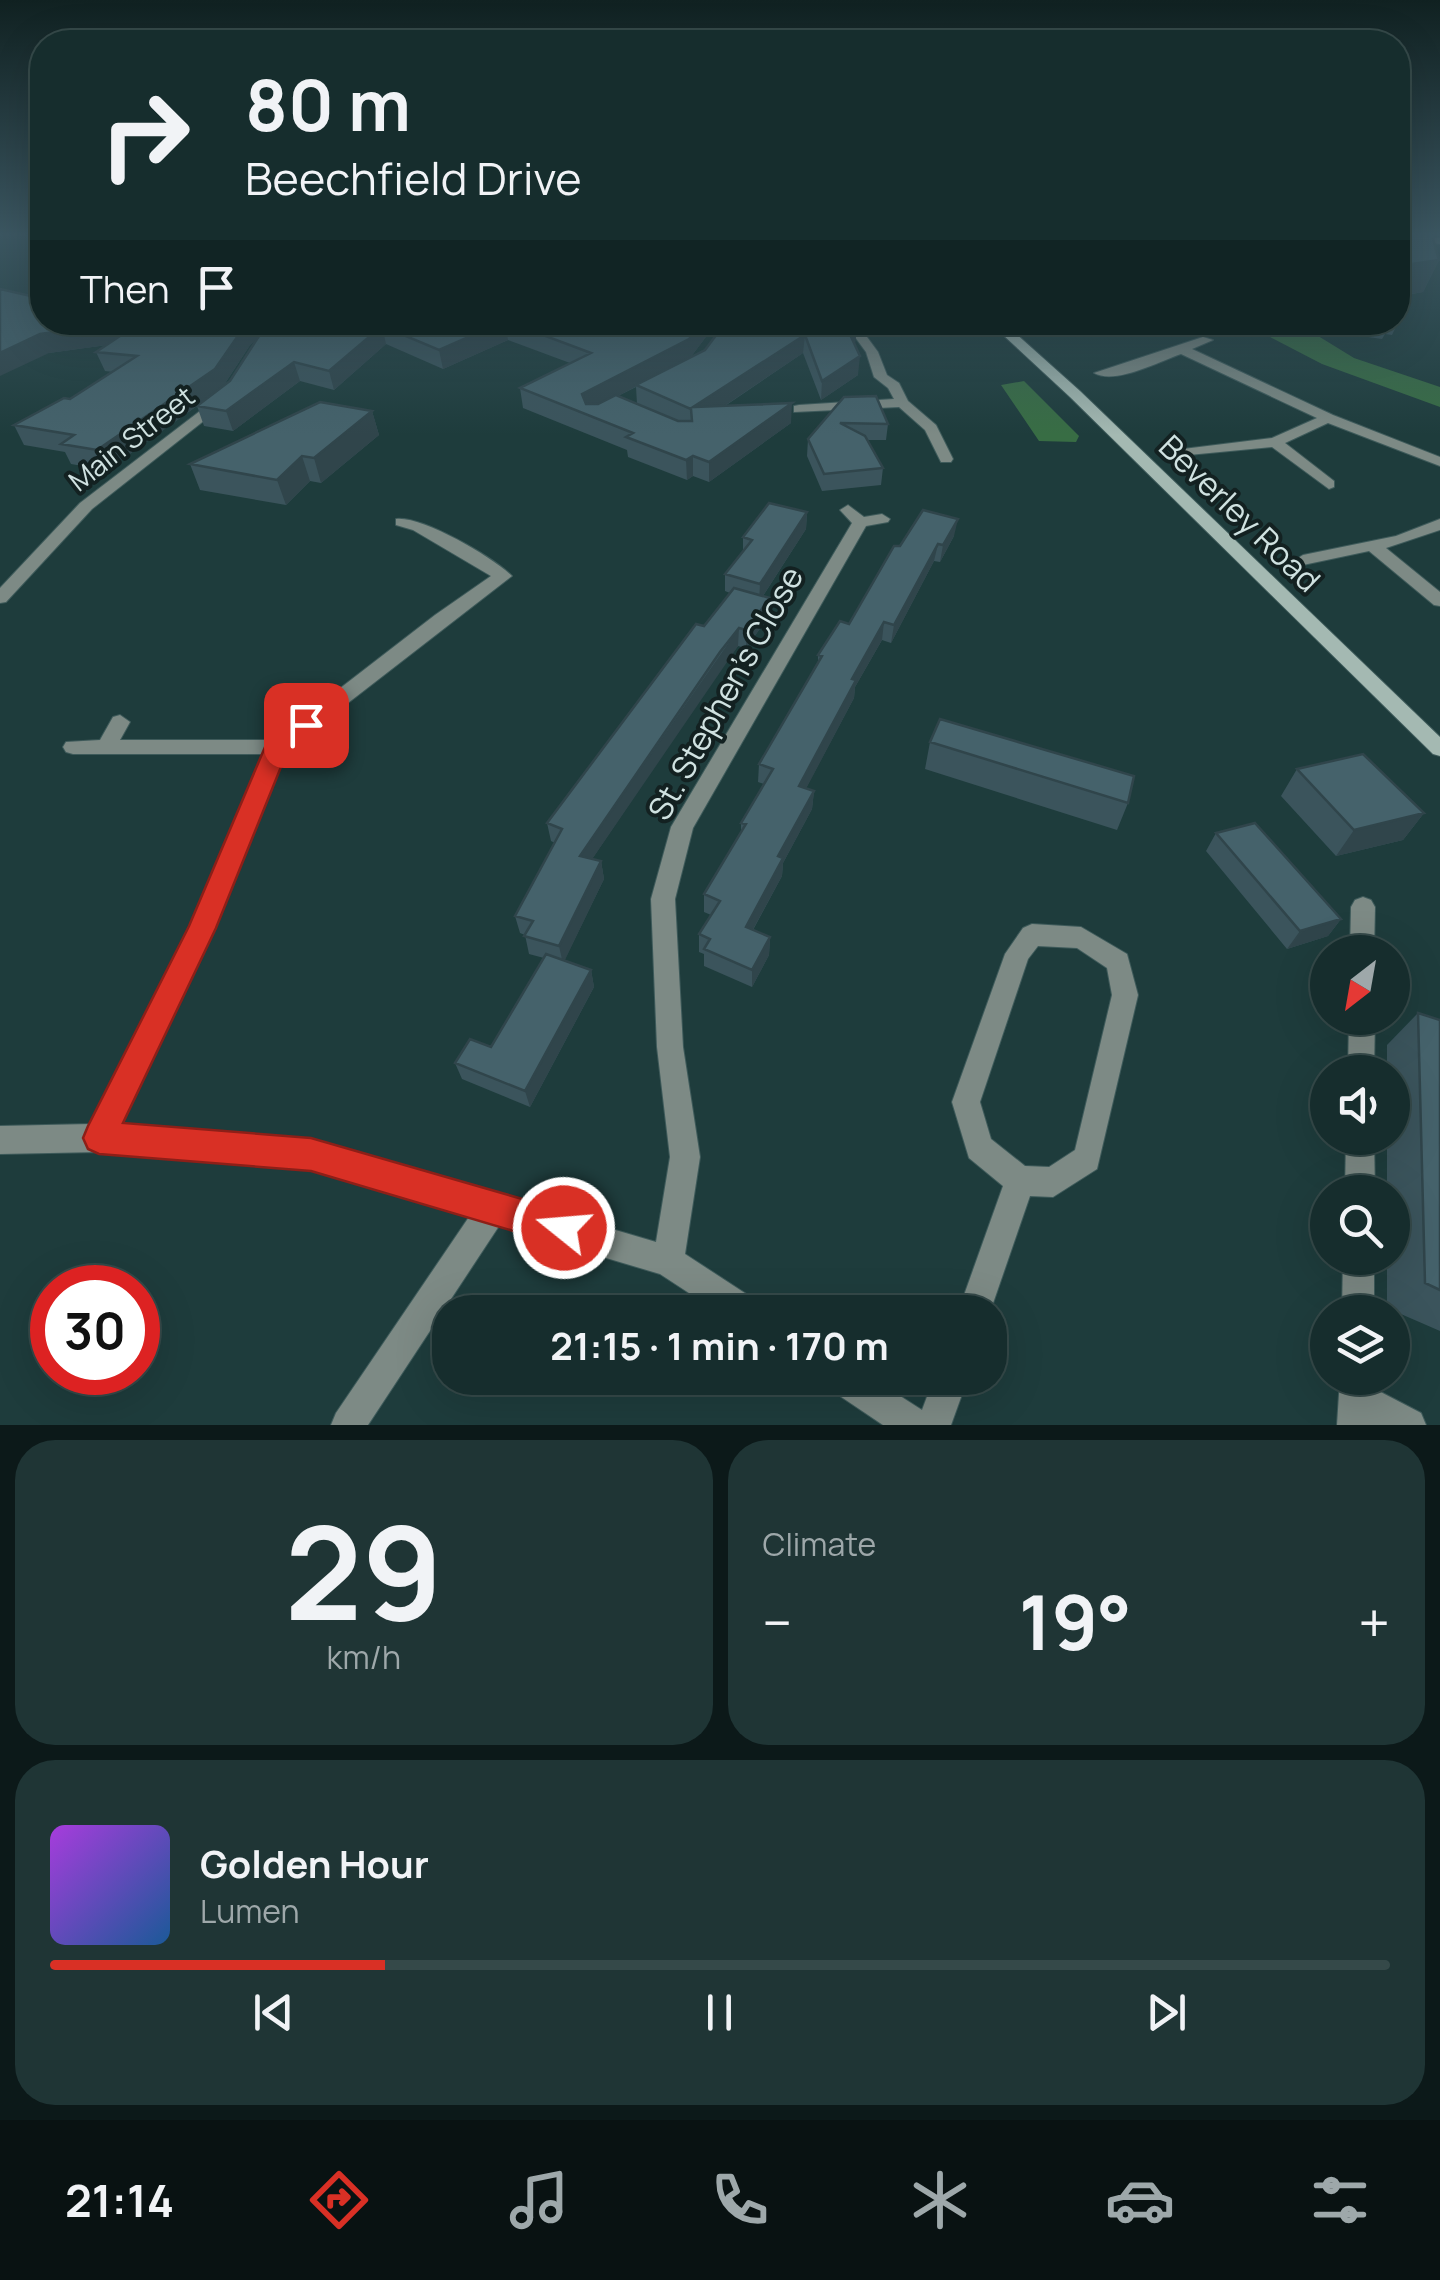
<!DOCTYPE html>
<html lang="en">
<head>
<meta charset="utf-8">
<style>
	body { margin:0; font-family:Manrope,sans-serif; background:#1f3535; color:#f1f3f6; height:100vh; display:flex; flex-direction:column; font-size:38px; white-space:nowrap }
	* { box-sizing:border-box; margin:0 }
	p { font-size:32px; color:#9ea8aa }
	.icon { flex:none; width:55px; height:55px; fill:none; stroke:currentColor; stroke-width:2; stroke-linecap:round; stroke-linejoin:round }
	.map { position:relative; height:1425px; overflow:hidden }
	.details { display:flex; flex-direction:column; gap:15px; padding:15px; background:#0c1919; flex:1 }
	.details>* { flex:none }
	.hud { position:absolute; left:30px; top:30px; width:1380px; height:305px; border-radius:40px; box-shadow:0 10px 40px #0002,0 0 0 2px #354949; background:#162d2d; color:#f1f3f6; overflow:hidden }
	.needle { width:65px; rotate:211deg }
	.tools { position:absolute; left:1310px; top:935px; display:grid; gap:20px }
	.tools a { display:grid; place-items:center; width:100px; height:100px; border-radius:50%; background:#162d2d; box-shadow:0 10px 40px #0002,0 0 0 2px #354949; font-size:50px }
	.speed { position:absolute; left:30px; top:1265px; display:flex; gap:20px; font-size:50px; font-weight:700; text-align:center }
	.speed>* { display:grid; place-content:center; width:130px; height:130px; border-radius:50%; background:#162d2d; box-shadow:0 10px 40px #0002,0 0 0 2px #354949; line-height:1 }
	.speed .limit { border:15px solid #d22; background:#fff; color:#111 }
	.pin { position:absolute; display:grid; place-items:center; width:85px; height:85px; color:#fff; margin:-42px; border-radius:20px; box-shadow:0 5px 15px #0006 }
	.me { position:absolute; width:110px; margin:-55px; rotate:287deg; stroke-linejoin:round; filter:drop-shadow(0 0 8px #0008) }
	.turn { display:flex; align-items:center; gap:35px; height:210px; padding:0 50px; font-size:45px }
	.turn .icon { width:130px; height:130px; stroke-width:2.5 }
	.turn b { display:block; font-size:70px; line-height:85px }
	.then { display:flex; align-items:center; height:95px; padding:0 50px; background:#0003; gap:20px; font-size:38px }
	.big { font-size:75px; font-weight:700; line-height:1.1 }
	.details .tile { flex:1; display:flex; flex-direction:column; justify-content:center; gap:15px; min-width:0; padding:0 35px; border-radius:40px; background:#1f3535 }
	.details .dial { align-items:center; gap:0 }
	.dial b { font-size:130px; line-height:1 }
	.song { display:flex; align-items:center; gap:30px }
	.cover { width:120px; height:120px; border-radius:15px; background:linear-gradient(135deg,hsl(280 70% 55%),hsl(210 70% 35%)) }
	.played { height:10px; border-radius:5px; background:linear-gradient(90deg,#d93025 25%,#354949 25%) }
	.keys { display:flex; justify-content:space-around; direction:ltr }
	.heat { display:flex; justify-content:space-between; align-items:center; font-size:55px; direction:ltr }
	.details .tiles { flex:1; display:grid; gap:15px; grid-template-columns:1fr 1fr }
	.tile:last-child { grid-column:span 2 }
	.trip { position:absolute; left:432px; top:1295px; width:575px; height:100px; border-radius:40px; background:#162d2d; box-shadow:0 10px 40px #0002,0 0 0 2px #354949; font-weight:700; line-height:100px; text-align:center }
	.menu { display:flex; height:160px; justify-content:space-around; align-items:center; background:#091212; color:#9ea8aa }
	.menu .icon { width:70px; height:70px }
	.menu .current { color:#d93025 }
	.menu b { font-size:45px; color:#f1f3f6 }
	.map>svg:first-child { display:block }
</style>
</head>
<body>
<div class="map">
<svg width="1440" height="1425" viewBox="0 0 1440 1425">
	<rect width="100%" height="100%" fill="#1e3c3c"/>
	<path fill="#386d44" d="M 1243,323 L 1297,323 L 1354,358 L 1440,387 L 1440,407 L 1322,364 Z
		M 1024,381 L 1079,436 L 1076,442 L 1039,441 L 1001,385 Z"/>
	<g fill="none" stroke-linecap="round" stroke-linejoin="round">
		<defs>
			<path id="street" d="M 1398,235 L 1440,238 L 1440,244 L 1398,238 Z
				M 844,322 L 856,322 L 878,352 L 887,375 L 899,383 L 908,401 L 936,425 L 953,459 L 951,462 L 941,462 L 925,430 L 899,407 L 794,412 L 794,406 L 799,405 L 894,399 L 888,388 L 874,377 L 866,352 Z
				M 1203,337 L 1213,340 L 1192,349 L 1333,415 L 1440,457 L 1440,466 L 1328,423 L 1285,443 L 1334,481 L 1334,487 L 1329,489 L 1272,447 L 1178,456 L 1176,453 L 1183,449 L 1272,438 L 1317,418 L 1181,354 C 1158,362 1115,385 1094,373 Z
				M 217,398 L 229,401 L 92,509 L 6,602 L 0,603 L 0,588 L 80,503 Z
				M 848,505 L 864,517 L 882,514 L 890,519 L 888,522 L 866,526 L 693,828 L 675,899 L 683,1047 L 700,1157 L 685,1254 L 757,1301 L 762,1312 L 718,1312 L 660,1274 L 499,1226 L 368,1425 L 331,1425 L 336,1413 L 469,1217 L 311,1170 L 99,1152 L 0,1154 L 0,1126 L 91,1124 L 190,926 L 263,754 L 73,754 L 66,752 L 63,747 L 66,742 L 100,740 L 113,717 L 120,715 L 130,722 L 120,740 L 273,740 L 435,615 L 491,576 L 413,530 L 396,525 L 396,519 C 423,516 492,557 512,576 L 286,751 L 214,928 L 120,1125 L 311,1140 L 490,1193 L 495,1191 L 507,1198 L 656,1242 L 670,1157 L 657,1047 L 651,899 L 671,827 L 852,523 L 840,510 Z
				M 1440,519 L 1440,530 L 1386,548 L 1440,592 L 1440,606 L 1434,605 L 1369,551 L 1303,565 L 1295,560 L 1303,555 L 1396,536 Z
				M 1363,897 L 1371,900 L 1375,907 L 1374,952 L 1350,952 L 1351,907 L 1355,900 Z
				M 1032,924 L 1081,927 L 1127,954 L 1138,995 L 1097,1169 L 1053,1197 L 1030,1196 L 990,1312 L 958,1312 L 1003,1186 L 969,1158 L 952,1102 L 1005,954 L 1023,928 ZM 1038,946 L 1077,948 L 1107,968 L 1112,995 L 1075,1150 L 1049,1167 L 1025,1166 L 991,1139 L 980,1102 L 1028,959 Z
				M 1349,1018 L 1375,1018 L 1374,1072 L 1348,1072 Z
				M 1346,1138 L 1374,1138 L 1375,1192 L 1345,1192 Z
				M 1343,1258 L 1374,1258 L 1374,1312 L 1342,1312 Z
				M 826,1378 L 872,1378 L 922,1410 L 934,1378 L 968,1378 L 951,1425 L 883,1425 L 831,1390 Z
				M 1340,1378 L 1374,1378 L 1373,1388 L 1421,1413 L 1426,1425 L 1337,1425 Z"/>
			<path id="secondary" d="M 989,322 L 1003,322 L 1080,391 L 1440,737 L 1440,756 L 1433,754 L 1070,397 Z"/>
		</defs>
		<use href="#street" stroke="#3e5a5a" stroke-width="2"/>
		<use href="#secondary" stroke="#3e5a5a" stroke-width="2"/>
		<use href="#street" fill="#7d8a85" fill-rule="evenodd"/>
		<use href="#secondary" fill="#a4b9b2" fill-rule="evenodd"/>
	</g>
	<path fill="#3b545c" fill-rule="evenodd" d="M 1398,235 L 1439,260 L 1423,292 L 1401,296 L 1403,312 L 1392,335 L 1385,334 L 1382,339 L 1354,335 L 1353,330 L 1305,322 L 1398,322 Z
		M 42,322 L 717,322 L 690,358 L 853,322 L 858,375 L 821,400 L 803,353 L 725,406 L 791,423 L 709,482 L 693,476 L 687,480 L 628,457 L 627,450 L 523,408 L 520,388 L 570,363 L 508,340 L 443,369 L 386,344 L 334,390 L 300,381 L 233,431 L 204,426 L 197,406 L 107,470 L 71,464 L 65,452 L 24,445 L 14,425 L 70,399 L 113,372 L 105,371 L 96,352 L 107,345 L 49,353 ZM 256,340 L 230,381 L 224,385 L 250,345 ZM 636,387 L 637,404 L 618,396 Z
		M 844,397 L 888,424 L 886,440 L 868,440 L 883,468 L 881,485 L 822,491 L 807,456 L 808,439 Z
		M 372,411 L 379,435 L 321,483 L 310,481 L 286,505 L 200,490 L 190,464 Z
		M 807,512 L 806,529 L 763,596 L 769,616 L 746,648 L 738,646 L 720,670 L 592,859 L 601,861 L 604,879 L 564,961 L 591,970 L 594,987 L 530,1107 L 462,1079 L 455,1063 L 491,1047 L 544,958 L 529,954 L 525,935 L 520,933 L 515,916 L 555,843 L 551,841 L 547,823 L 730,593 L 725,591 L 725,574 L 743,551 L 743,537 Z
		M 954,536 L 940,562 L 934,561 L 891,643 L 882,640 L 855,687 L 854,698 L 806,788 L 814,791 L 812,809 L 783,863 L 782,876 L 753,930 L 770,937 L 769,955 L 752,987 L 704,966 L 704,954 L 699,952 L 699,934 L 711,915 L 704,912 L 704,894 L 741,833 L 741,823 L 764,784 L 758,782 L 759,764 L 818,665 L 818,655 L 849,624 L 900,546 Z
		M 930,742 L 1128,803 L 1117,830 L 925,769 Z
		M 1297,769 L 1424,813 L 1403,840 L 1336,856 L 1281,796 Z
		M 1216,833 L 1341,919 L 1328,936 L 1287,949 L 1206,851 Z
		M 1418,1013 L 1440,1020 L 1440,1331 L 1387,1308 L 1387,1258 L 1392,1258 L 1392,1192 L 1387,1192 L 1387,1138 L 1392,1138 L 1392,1072 L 1387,1072 L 1387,1045 Z"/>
	<path fill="#30454b" d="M 1439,260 L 1423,292 L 1398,296 L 1398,266 Z
		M 131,322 L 143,322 L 150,339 L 49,353 L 0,376 L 0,353 L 40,334 Z
		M 249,322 L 279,322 L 250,345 L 222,388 L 107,470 L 97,450 Z
		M 503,322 L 505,322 L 508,340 L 443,369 L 439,350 Z
		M 703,322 L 717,322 L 690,358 L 584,414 L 582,394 Z
		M 382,326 L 386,344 L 334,390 L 329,371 Z
		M 857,327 L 855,346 L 847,328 Z
		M 805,335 L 803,353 L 693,427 L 693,407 Z
		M 860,356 L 858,375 L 821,400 L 822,381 Z
		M 294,362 L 300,381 L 233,431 L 226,411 Z
		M 792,403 L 791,423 L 709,482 L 709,462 Z
		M 372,411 L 379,435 L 321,483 L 314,458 Z
		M 302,456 L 310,481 L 286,505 L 277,480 Z
		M 693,456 L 693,476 L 687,480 L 686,460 Z
		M 807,512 L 806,529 L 759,602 L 760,584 Z
		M 958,519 L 954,536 L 940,562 L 943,545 Z
		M 938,544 L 934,561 L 891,643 L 894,625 Z
		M 770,598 L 769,616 L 746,648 L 746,630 Z
		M 884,622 L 882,640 L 855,687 L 854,698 L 798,804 L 799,786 L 852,679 Z
		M 739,628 L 738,646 L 582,874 L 580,856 Z
		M 814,791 L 812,809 L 783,863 L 782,876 L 745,944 L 746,927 L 778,856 Z
		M 1424,813 L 1403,840 L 1336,856 L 1354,830 Z
		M 601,861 L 604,879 L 563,964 L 559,946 Z
		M 1341,919 L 1328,936 L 1287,949 L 1300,931 Z
		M 770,937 L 769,955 L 752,987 L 752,970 Z
		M 591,970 L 594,987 L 530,1107 L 525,1091 Z"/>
	<path fill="#45626b" stroke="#30454b" stroke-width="2.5" d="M 1398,235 L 1432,235 L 1439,260 L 1398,266 Z
		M 0,289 L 39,298 L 42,296 L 42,322 L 131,322 L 40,334 L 0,353 Z
		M 1398,289 L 1400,290 L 1403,312 L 1398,311 Z
		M 141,322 L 249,322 L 244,327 L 215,369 L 97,450 L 61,444 L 74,435 L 14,425 L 64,398 L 70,399 L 137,356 L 96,352 Z
		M 275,322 L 503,322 L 439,350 L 382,326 L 329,371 L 294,362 L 226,411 L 197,406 L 230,381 L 259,336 Z
		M 508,322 L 703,322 L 689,339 L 582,394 L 586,404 L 598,404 L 616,395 L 678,421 L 692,421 L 691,409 L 636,385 L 705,350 L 726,322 L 853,322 L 857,327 L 847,328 L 860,356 L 822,381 L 805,335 L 693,407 L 792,403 L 709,462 L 693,456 L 686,460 L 626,437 L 633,433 L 520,388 L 591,353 Z
		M 876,396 L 888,424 L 840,423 L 865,436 L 883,468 L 824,474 L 808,439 L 844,397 Z
		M 320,402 L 372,411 L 314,458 L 302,456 L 277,480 L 190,464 Z
		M 769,503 L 807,512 L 760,584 L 725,574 L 752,540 L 743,537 Z
		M 923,510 L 958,519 L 943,545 L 938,544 L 894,625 L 884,622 L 852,679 L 856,680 L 799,786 L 814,791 L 778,856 L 783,858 L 746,927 L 770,937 L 752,970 L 704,949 L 710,939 L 699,934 L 720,901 L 704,894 L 746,824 L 741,823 L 773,769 L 759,764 L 822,656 L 818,655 L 840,621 L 849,624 L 894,546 L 900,546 Z
		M 734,588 L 770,598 L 746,630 L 739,628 L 720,652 L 580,856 L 601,861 L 559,946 L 524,936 L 533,921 L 515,916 L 562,829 L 547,823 L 696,624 L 704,626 Z
		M 940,719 L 1134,776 L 1128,803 L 930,742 Z
		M 1363,754 L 1424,813 L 1354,830 L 1297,769 Z
		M 1255,823 L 1341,919 L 1300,931 L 1216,833 Z
		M 546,954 L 591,970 L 525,1091 L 455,1063 L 470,1039 L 491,1047 Z
		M 1418,1013 L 1440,1020 L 1440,1290 L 1425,1283 Z"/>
	<linearGradient id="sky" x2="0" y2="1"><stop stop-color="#102121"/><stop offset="0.54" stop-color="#3b5661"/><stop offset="1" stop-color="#3b5661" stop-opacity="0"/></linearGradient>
	<rect width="1440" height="435" fill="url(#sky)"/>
	<path fill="#d93025" stroke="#8d1f18" stroke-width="2.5" d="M 306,717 L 318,725 L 287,752 L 216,928 L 123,1123 L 311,1138 L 564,1211 L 577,1216 L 582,1228 L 577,1241 L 564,1246 L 311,1171 L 99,1154 L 88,1149 L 83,1138 L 88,1126 L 189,926 L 265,747 Z"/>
	<g text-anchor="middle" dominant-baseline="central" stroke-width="8" stroke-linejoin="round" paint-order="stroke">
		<g font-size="28" fill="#d0e2e1" stroke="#132121">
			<text transform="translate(131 438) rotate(-38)">Main Street</text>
		</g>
		<g font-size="32" fill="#d0e2e1" stroke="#132121">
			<text transform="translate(1240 513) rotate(44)">Beverley Road</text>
			<text transform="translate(725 693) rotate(-61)">St. Stephen's Close</text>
		</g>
	</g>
</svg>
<div class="tools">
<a><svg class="needle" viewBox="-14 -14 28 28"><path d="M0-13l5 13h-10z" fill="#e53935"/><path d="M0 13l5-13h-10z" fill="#9ea8aa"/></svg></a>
<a><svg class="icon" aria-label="sound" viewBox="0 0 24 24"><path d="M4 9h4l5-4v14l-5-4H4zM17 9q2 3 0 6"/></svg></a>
<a><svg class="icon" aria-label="search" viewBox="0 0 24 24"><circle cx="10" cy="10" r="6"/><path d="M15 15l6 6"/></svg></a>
<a><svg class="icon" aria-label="layers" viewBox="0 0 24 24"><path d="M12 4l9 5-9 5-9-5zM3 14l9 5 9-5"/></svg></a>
</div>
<div class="speed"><div class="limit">30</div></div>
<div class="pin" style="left:306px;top:725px;background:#d93025"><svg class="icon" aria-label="arrive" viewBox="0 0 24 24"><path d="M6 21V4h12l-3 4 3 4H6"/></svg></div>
<svg class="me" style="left:564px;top:1228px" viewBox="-20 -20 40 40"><circle r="17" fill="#d93025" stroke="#fff" stroke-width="3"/><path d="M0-11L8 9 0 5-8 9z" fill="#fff"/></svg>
<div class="trip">21:15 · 1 min · 170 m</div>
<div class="hud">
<div class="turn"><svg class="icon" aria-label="right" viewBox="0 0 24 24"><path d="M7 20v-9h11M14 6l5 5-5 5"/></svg><div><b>80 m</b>Beechfield Drive</div></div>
<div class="then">Then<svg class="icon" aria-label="arrive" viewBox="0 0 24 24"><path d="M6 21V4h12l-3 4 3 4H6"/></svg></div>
</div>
</div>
<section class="details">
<div class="tiles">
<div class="tile dial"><b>29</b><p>km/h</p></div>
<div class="tile"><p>Climate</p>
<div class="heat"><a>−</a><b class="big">19°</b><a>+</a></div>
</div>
<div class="tile">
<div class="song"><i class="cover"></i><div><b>Golden Hour</b><p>Lumen</p></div></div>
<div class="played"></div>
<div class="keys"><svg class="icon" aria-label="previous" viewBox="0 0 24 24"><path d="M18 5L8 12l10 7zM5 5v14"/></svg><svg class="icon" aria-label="pause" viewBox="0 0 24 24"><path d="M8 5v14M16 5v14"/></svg><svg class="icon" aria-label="next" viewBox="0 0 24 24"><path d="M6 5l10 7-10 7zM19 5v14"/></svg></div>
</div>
</div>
</section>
<nav class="menu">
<b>21:14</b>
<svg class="icon current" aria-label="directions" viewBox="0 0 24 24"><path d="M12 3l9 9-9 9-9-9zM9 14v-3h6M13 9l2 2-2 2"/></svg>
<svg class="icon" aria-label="music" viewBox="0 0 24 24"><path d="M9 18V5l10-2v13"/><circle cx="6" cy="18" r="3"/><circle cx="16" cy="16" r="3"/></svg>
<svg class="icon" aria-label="phone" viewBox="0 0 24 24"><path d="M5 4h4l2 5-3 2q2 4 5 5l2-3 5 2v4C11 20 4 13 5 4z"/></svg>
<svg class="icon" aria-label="climate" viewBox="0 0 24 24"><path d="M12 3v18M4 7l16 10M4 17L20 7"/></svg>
<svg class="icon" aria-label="car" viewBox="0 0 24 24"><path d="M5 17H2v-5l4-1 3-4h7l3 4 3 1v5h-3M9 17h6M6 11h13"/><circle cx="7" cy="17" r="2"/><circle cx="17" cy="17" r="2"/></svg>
<svg class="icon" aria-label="filters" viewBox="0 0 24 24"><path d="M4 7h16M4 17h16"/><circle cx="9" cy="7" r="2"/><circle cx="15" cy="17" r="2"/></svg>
</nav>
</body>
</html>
